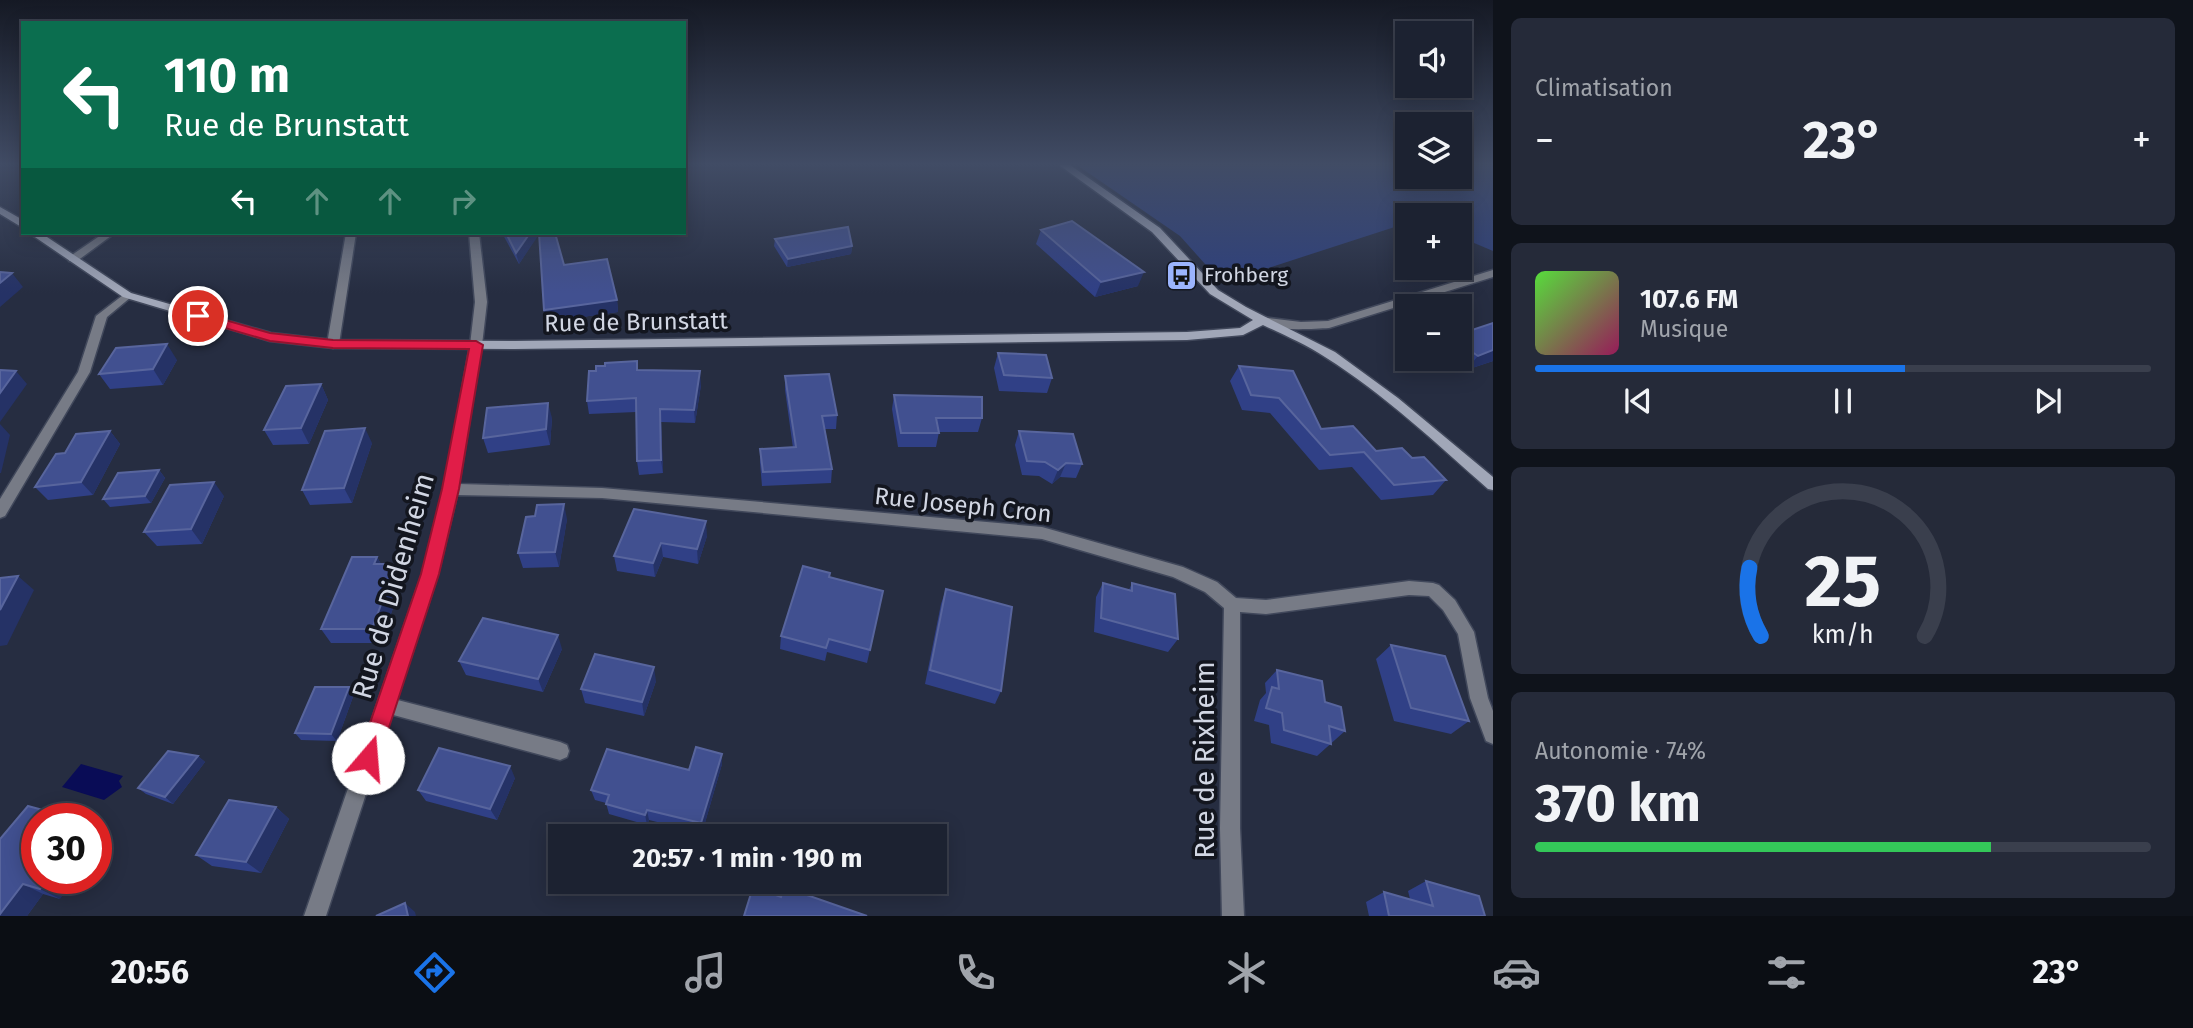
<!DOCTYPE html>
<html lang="fr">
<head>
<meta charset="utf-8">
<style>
	body { margin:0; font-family:"Fira Sans",sans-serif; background:#252a39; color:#f1f3f6; height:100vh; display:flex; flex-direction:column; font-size:26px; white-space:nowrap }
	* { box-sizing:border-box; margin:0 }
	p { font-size:23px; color:#a0a4ab }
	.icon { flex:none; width:38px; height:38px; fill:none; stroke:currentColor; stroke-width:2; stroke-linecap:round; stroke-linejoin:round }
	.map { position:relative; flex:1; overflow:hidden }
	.drawer { display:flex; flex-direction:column; gap:18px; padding:18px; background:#0f131b; width:700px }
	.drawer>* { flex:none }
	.hud { position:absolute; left:21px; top:21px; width:665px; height:214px; border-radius:0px; box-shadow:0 4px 18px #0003,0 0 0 2px #3a3f4d; background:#0b6e4f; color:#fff; overflow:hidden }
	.buttons { position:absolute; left:1395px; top:21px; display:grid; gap:14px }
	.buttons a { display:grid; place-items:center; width:77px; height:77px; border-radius:0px; background:#1c2231; box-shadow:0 4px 18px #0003,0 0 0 2px #3a3f4d; font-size:35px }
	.speed { position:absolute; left:21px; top:803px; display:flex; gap:14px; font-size:35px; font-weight:700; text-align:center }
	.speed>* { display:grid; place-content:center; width:91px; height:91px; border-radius:50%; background:#1c2231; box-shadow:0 4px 18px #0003,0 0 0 2px #3a3f4d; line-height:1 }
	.speed .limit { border:10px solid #d22; background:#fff; color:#111 }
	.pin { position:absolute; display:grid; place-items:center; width:60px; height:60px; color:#fff; margin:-30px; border:4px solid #fff; border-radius:50%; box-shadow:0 2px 7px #0007 }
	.me { position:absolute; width:77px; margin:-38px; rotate:18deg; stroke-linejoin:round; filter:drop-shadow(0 0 5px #0008) }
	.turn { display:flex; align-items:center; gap:24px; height:147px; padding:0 28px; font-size:32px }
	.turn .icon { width:91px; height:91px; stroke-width:2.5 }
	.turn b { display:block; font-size:49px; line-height:60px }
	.lanes { display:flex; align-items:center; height:66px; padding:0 28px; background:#0003; justify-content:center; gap:35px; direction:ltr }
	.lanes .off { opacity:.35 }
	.big { font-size:52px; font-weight:700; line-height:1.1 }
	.drawer .tile { flex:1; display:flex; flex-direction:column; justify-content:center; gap:10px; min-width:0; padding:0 24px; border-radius:10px; background:#252a39 }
	.drawer .dial { align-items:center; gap:0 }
	.dial svg { height:182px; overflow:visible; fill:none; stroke:#3a3f4d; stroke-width:7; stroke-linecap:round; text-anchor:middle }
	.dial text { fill:#f1f3f6; stroke:none }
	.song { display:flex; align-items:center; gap:21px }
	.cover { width:84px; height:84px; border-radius:10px; background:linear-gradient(135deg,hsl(110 70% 55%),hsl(330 70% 35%)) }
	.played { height:7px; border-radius:4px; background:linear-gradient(90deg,#1a73e8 60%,#3a3f4d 60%) }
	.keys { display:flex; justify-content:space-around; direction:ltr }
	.heat { display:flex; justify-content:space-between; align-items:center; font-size:38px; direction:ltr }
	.charge { height:10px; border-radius:5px; background:linear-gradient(90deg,#34c759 74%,#3a3f4d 0) }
	.trip { position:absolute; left:548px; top:824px; width:399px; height:70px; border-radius:0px; background:#1c2231; box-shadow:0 4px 18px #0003,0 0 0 2px #3a3f4d; font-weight:700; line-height:70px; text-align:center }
	.tabs { display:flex; height:112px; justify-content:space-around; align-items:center; background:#0b0e14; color:#a0a4ab }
	.tabs .icon { width:49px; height:49px }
	.tabs .on { color:#1a73e8 }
	.tabs b { font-size:32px; color:#f1f3f6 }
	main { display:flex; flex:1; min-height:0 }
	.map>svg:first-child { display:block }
</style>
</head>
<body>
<main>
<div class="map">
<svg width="1493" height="916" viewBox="0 0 1493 916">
	<rect width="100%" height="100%" fill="#262d41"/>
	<path fill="#2e407d" d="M 1077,165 L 1407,165 L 1407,177 L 1460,177 L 1460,165 L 1493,165 L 1493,251 L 1460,237 L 1460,215 L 1407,215 L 1407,223 L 1222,283 L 1180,236 Z"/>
	<path fill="#090c56" d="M 81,764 L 123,776 L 119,781 L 122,787 L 104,800 L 62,787 Z"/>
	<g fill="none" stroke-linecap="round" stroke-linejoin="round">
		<defs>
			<path id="lane" d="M 346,233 L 356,233 L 339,344 L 333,348 L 327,344 Z
				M 386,697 L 560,742 L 567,745 L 569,751 L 567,757 L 560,760 L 386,713 L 380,711 L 377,705 L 380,699 Z"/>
			<path id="street" d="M 104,233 L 115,233 L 77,261 L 69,261 L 69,257 Z
				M 469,233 L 479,233 L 487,302 L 482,345 L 459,484 L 602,488 L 1042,527 L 1183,567 L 1217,582 L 1236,598 L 1266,600 L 1409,581 L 1433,583 L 1439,585 L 1455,600 L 1474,632 L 1488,698 L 1493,711 L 1493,744 L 1486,741 L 1470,698 L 1458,634 L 1443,610 L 1429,596 L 1409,595 L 1266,614 L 1240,612 L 1240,828 L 1244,916 L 1222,916 L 1220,828 L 1224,608 L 1205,592 L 1173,577 L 1042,539 L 602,498 L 457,495 L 438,574 L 326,916 L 304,916 L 422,574 L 444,489 L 470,345 L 475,302 Z
				M 1493,270 L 1493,277 L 1329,328 C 1310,329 1270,332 1255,321 L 1261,317 L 1301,322 L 1328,321 Z
				M 127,292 L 131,293 L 131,297 L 107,317 L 90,372 L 5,516 L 0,518 L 0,499 L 78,372 L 96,316 Z"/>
			<path id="secondary" d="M 1059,165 L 1070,165 L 1160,228 L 1218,290 L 1246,307 L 1335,352 L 1398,398 L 1493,477 L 1493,490 L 1488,489 C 1436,443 1384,394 1325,357 C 1305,344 1284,335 1263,325 L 1243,335 L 1187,340 L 515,349 L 333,348 L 270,341 L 123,297 L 29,233 L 41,233 L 131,293 L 271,333 L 333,340 L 515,341 L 1187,332 L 1240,328 L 1253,320 L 1210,294 L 1152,232 Z
				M 0,207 L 23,220 L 23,228 L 0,214 Z"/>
		</defs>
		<use href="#lane" stroke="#41485b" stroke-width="3"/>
		<use href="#street" stroke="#41485b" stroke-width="3"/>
		<use href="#secondary" stroke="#41485b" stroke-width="3"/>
		<use href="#lane" fill="#777b86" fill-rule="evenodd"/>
		<use href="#street" fill="#777b86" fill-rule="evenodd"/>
		<use href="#secondary" fill="#a1a7b8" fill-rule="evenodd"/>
	</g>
	<path fill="#304086" d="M 1041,230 L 1138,286 L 1095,297 L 1036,244 Z
		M 502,233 L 555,233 L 564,265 L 617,300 L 618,312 L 546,322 L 544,310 L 539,233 L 519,264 Z
		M 775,239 L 852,246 L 851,254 L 787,267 L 774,246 Z
		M 1493,323 L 1493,361 L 1466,370 L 1449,359 L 1460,359 L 1460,334 Z
		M 998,353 L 1052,378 L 1047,393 L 999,391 L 994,368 Z
		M 177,360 L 163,385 L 110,389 L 99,374 Z
		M 1239,366 L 1321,429 L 1376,451 L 1412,458 L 1446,480 L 1433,495 L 1381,500 L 1352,467 L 1319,470 L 1270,413 L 1242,410 L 1230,381 Z
		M 638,370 L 701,385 L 695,423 L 661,422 L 663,473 L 639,475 L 637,461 L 636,412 L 589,414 L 587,401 Z
		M 785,376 L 837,415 L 836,429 L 825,429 L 832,469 L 831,483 L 762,486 L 760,463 L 760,449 L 793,448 L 785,390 Z
		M 321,384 L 328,400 L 309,444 L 273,445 L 264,430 Z
		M 894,395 L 982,418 L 978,432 L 939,432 L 936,447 L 898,447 L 892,409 Z
		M 552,418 L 550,445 L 488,453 L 483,438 Z
		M 110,431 L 120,444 L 93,495 L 48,500 L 35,487 L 65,453 Z
		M 1019,431 L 1082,464 L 1076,478 L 1060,477 L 1052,484 L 1039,476 L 1022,475 L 1015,445 Z
		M 372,443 L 352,503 L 310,505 L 302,490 Z
		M 159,470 L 165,478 L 151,503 L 110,507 L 103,499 Z
		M 224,496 L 202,544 L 157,546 L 144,532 Z
		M 634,509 L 707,536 L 698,564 L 663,557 L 655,577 L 617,571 L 614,556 Z
		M 535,516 L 567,519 L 559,567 L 523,568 L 518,553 Z
		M 377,557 L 381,564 L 404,579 L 380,643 L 331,643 L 321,629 Z
		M 830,573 L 830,577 L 883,591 L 867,663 L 827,652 L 825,661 L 780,649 L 781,636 Z
		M 1103,583 L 1129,590 L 1132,583 L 1178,639 L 1168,652 L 1094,632 L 1096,597 Z
		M 946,589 L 1001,691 L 995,704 L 925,684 L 941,604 Z
		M 1391,645 L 1469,721 L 1451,734 L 1394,721 L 1376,659 Z
		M 562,649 L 543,692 L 466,675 L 459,661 Z
		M 1277,670 L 1325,702 L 1345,731 L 1317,756 L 1271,743 L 1269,725 L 1254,721 L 1260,700 L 1266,693 L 1265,683 Z
		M 656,681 L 644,716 L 585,703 L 581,689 Z
		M 354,694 L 337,741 L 301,740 L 295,733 Z
		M 198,756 L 205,762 L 173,804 L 146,794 L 138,788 Z
		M 722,764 L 702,833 L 649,820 L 647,825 L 609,814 L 606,803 L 595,800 L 591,790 L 689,770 Z
		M 515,778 L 497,820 L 426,801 L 418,790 Z
		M 276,807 L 289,819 L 261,873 L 212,866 L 196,855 Z
		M 0,839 L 60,899 L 43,894 L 27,916 Z
		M 1426,881 L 1485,916 L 1369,916 L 1366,902 L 1384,892 L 1410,899 L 1408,891 Z"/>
	<path fill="#253266" d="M 530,233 L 540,233 L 519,264 L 516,253 Z
		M 852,246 L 851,254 L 787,267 L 788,259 Z
		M 1144,272 L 1138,286 L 1095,297 L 1101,282 Z
		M 12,273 L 23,287 L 0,307 L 0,283 Z
		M 617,300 L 618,312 L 546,322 L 544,310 Z
		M 167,344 L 177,360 L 163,385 L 153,369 Z
		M 1493,350 L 1493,361 L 1466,370 L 1478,356 Z
		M 16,371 L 27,384 L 0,422 L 0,393 Z
		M 700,371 L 701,385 L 695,423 L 694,410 Z
		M 321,384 L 328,400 L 309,444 L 301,428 Z
		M 548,403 L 552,418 L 550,445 L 546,429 Z
		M 660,409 L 661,422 L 663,473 L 661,460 Z
		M 0,424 L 10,435 L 1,473 L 0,473 Z
		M 365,428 L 372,443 L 352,503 L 344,488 Z
		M 110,431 L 120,444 L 93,495 L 81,482 Z
		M 1066,463 L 1060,477 L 1052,484 L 1058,470 Z
		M 159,470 L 165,478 L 151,503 L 145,496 Z
		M 214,482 L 224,496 L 202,544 L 191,529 Z
		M 564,504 L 567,519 L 559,567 L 555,552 Z
		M 706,521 L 707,536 L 698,564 L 697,549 Z
		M 661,543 L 663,557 L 655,577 L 653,563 Z
		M 377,557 L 385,572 L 374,564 Z
		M 396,564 L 404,579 L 380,643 L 372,629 Z
		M 18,576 L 34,590 L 7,645 L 0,646 L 0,610 Z
		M 558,635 L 562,649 L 543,692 L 538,679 Z
		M 654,667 L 656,681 L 644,716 L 642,702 Z
		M 349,687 L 354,694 L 337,741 L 331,734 Z
		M 722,754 L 722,764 L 702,833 L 701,823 Z
		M 198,756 L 205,762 L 173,804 L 165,797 Z
		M 510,766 L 515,778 L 497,820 L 490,809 Z
		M 276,807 L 289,819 L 261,873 L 246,862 Z
		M 647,810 L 649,820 L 647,825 L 645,815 Z
		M 96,827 L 108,834 L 96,850 Z
		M 48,878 L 75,878 L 60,899 L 40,889 Z
		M 23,884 L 43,894 L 27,916 L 0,916 L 0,914 Z
		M 405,903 L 415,912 L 416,916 L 408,916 Z"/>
	<path fill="#415090" stroke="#58659d" stroke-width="2" d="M 1072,221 L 1144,272 L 1101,282 L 1041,230 Z
		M 848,227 L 852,246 L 788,259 L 775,239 Z
		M 506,233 L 530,233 L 516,253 Z
		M 539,233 L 555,233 L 564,265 L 607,259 L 617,300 L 544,310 Z
		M 0,272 L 12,273 L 0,283 Z
		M 1493,323 L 1493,350 L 1478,356 L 1460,344 L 1460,334 Z
		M 167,344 L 153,369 L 99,374 L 116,348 Z
		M 998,353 L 1046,355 L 1052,378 L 1004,375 Z
		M 637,361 L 637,370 L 700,371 L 694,410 L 660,409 L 661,460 L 637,461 L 636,398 L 587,401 L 589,371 L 596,371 L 596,366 L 605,366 L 605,363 Z
		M 1239,366 L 1293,371 L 1321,429 L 1353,426 L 1376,451 L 1402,448 L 1412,458 L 1424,457 L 1446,480 L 1394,485 L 1364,452 L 1330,455 L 1279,398 L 1251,395 Z
		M 0,370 L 16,371 L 0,393 Z
		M 829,374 L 837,415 L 822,416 L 832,469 L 763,472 L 760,449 L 796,447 L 785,376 Z
		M 321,384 L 301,428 L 264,430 L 286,386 Z
		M 894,395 L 982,397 L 982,418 L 936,418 L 939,433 L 901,433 Z
		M 548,403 L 546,429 L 483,438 L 487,408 Z
		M 365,428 L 344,488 L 302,490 L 325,431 Z
		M 110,431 L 81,482 L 35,487 L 56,454 L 65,453 L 76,434 Z
		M 1019,431 L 1073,434 L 1082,464 L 1066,463 L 1058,470 L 1045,462 L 1027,461 Z
		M 159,470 L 145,496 L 103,499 L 118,473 Z
		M 214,482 L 191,529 L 144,532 L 170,485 Z
		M 564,504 L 555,552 L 518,553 L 526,517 L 535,516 L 537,505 Z
		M 634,509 L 706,521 L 697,549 L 661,543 L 653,563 L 614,556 Z
		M 352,557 L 377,557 L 374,564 L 396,564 L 372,629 L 321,629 Z
		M 803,566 L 830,573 L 829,577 L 883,591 L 870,650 L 829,639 L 826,648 L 781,636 Z
		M 18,576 L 0,610 L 0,578 Z
		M 1103,583 L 1132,591 L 1132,583 L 1175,594 L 1178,639 L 1101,618 Z
		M 946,589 L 1012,607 L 1001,691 L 930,670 Z
		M 483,618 L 558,635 L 538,679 L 459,661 Z
		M 1391,645 L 1445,656 L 1469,721 L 1411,708 Z
		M 595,654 L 654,667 L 642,702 L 581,689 Z
		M 1277,670 L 1322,681 L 1325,702 L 1341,707 L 1345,731 L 1329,726 L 1331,744 L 1284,730 L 1282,713 L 1266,708 L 1272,687 L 1279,689 Z
		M 315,687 L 349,687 L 331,734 L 295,733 Z
		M 696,747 L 722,754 L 701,823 L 647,810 L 645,815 L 606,804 L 609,795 L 591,790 L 607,749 L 689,770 Z
		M 439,748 L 510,766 L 490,809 L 418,790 Z
		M 168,751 L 198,756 L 165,797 L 138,788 Z
		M 229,800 L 276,807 L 246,862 L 196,855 Z
		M 28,806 L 76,819 L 37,819 L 37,878 L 48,878 L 40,889 L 23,884 L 0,914 L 0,839 Z
		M 1426,881 L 1479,896 L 1485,916 L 1389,916 L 1384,892 L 1433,906 Z
		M 753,887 L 781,897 L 784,887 L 867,916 L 744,916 Z
		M 405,903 L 408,916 L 376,916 Z"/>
	<linearGradient id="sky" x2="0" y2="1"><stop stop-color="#151924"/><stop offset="0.56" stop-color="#414c65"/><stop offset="1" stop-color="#414c65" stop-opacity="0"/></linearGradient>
	<rect width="1493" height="293" fill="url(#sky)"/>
	<path fill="#e11d48" stroke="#92132f" stroke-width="2" d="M 198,312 L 270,333 L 333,340 L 476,341 L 483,345 L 459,489 L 439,574 L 379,758 L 376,766 L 368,769 L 361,766 L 358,758 L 421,574 L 442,489 L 469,349 L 333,348 L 270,341 L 194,319 L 192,316 Z"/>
	<defs>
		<symbol id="bus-square" viewBox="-11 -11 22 22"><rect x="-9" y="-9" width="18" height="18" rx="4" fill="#9bb4fd" stroke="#13161f"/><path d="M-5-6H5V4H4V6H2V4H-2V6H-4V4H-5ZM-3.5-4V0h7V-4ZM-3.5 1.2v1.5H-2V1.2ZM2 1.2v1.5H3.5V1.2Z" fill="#111"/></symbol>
	</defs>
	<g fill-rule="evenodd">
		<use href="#bus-square" x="1164" y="258" width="35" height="35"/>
	</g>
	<g text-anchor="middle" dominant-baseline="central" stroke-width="7" stroke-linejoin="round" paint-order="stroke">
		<g font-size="21" fill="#d1d6e3" stroke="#13161f" text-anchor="start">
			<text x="1204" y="275">Frohberg</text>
		</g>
		<g font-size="24" fill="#d1d6e3" stroke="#13161f">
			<text transform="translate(636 322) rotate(-1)">Rue de Brunstatt</text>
			<text transform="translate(963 505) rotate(6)">Rue Joseph Cron</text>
		</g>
		<g font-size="28" fill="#d1d6e3" stroke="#13161f">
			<text transform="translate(393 586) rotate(-74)">Rue de Didenheim</text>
			<text transform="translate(1204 760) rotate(-90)">Rue de Rixheim</text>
		</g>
	</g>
</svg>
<div class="buttons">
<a><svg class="icon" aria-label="sound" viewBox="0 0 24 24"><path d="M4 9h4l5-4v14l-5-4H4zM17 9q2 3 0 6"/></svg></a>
<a><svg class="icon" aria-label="layers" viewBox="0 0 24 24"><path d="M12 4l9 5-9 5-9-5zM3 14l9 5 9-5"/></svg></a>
<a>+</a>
<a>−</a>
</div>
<div class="speed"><div class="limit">30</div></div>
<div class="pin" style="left:198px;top:316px;background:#d93025"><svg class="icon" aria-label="arrive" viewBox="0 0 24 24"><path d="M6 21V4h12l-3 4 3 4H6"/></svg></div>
<svg class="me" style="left:368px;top:758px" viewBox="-20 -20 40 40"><circle r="19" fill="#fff"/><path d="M0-13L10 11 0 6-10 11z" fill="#e11d48"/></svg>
<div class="trip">20:57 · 1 min · 190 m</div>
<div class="hud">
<div class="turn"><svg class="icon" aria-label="left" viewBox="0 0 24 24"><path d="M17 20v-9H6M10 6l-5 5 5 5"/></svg><div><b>110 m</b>Rue de Brunstatt</div></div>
<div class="lanes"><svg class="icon" aria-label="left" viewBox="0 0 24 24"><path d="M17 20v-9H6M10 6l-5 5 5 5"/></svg><svg class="icon off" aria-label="ahead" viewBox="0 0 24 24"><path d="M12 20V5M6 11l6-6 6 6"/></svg><svg class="icon off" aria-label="ahead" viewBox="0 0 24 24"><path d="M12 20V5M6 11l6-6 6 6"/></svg><svg class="icon off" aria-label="right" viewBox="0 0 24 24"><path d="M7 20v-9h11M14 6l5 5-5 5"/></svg></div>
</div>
</div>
<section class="drawer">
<div class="tile"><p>Climatisation</p>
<div class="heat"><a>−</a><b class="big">23°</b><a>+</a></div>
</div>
<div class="tile">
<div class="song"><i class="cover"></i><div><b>107.6 FM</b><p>Musique</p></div></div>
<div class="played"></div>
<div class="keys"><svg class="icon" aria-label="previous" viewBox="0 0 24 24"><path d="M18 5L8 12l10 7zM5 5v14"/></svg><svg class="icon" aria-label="pause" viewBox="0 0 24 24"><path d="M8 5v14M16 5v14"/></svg><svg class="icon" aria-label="next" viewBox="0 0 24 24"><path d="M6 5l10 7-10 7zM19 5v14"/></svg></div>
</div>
<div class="tile dial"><svg viewBox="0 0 100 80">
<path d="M14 69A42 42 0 1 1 86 69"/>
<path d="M14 69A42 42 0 0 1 9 39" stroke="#1a73e8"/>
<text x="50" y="56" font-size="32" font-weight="700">25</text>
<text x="50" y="72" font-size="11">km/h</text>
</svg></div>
<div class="tile"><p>Autonomie · 74%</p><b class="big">370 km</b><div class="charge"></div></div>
</section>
</main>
<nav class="tabs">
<b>20:56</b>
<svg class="icon on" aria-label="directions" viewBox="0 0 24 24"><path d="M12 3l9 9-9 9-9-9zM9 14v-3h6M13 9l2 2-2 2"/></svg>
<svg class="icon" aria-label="music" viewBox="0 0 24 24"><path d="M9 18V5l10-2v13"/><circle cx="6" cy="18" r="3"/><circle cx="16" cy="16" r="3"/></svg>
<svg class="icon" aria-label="phone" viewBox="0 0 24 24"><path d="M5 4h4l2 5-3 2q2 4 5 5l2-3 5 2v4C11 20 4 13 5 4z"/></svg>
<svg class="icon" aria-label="climate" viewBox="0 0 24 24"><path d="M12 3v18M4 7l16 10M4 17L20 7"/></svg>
<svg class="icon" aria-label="car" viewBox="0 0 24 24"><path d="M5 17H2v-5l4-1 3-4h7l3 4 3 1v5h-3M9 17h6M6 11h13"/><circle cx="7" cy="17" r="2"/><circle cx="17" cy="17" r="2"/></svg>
<svg class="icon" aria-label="filters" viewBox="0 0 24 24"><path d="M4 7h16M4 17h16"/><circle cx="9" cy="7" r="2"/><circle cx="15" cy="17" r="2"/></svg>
<b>23°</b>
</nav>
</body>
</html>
